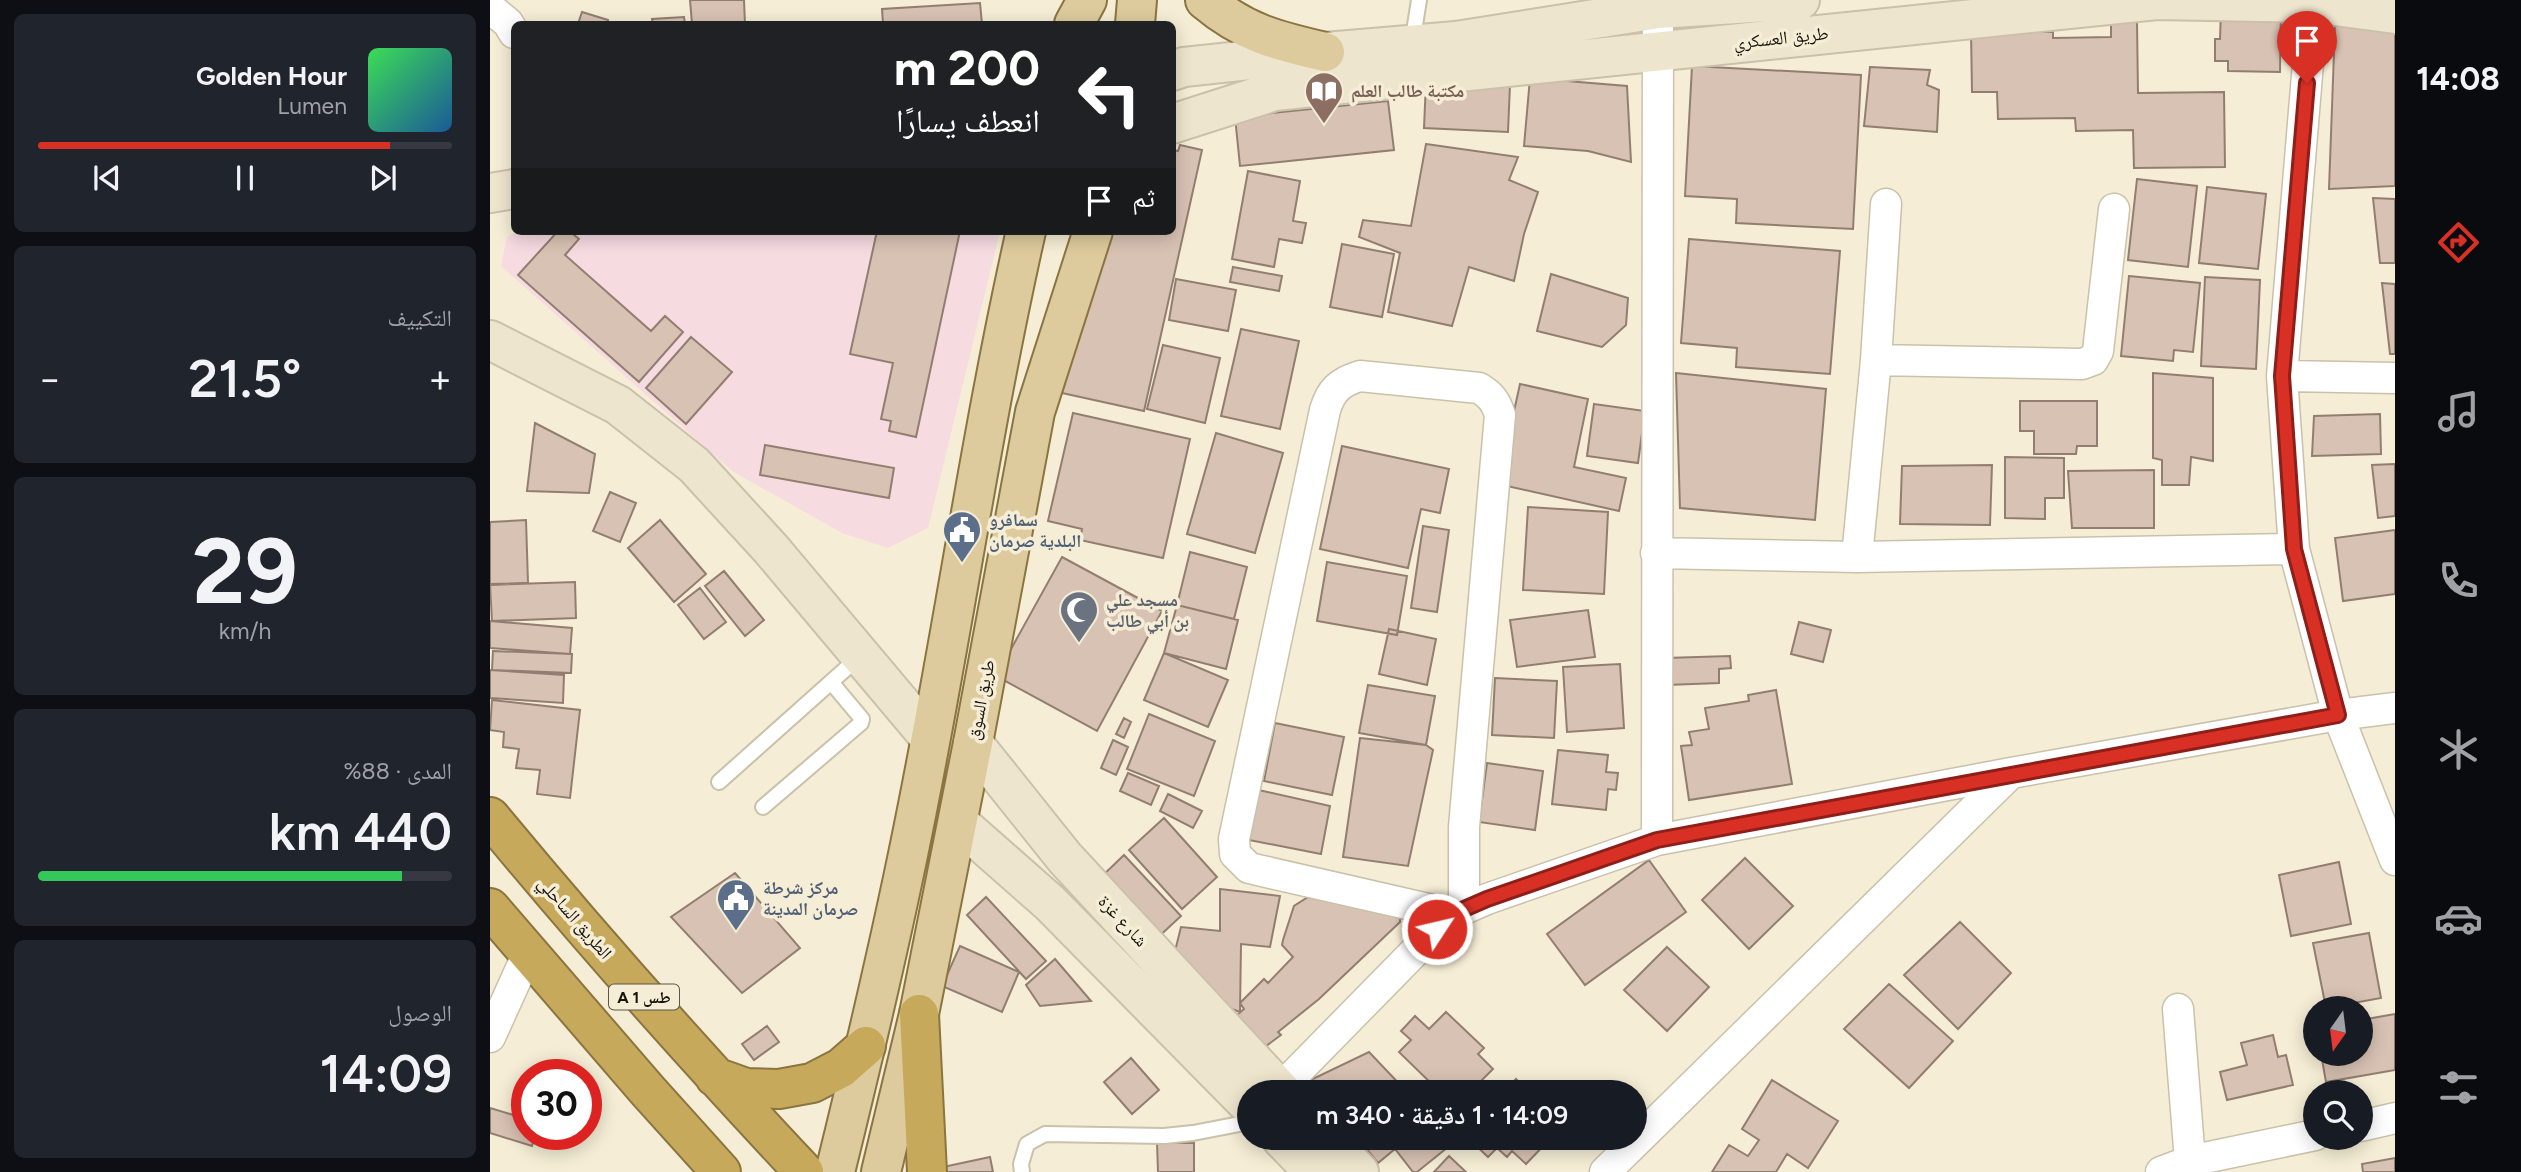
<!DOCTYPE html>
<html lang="ar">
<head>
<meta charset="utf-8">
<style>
	body { margin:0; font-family:Figtree,"Noto Naskh Arabic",sans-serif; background:#20242c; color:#f1f3f6; direction:rtl; height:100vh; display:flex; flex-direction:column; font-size:26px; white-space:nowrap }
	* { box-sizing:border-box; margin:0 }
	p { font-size:23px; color:#9ea1a6 }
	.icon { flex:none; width:38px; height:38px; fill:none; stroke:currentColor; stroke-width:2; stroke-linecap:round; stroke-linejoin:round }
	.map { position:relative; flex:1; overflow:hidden; direction:ltr }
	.drawer { display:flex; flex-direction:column; gap:14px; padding:14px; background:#0d0f14; width:490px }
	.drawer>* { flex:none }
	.top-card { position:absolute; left:21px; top:21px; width:665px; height:214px; border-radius:10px; box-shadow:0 4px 18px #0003; direction:rtl; background:#202124; color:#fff; overflow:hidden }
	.needle { width:46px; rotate:194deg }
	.tools { position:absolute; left:1813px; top:996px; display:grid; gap:14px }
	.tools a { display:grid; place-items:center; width:70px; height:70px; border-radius:50%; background:#171b24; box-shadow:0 4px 18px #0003; font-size:35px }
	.speed { position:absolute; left:21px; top:1059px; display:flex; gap:14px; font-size:35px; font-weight:700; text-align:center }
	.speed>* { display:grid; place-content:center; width:91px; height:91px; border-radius:50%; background:#171b24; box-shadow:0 4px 18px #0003; line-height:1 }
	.speed .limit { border:10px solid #d22; background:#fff; color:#111 }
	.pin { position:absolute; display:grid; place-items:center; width:60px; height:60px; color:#fff; margin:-72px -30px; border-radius:50% 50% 50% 0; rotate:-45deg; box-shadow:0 0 7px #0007 }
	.pin .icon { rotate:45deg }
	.me { position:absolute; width:77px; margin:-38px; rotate:55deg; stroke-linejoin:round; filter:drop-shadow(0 0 5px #0008) }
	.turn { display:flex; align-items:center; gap:24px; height:147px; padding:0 21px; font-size:32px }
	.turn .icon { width:91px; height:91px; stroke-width:2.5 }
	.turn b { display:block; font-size:49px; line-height:60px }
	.then { display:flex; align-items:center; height:66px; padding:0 21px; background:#0003; gap:14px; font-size:26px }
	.big { font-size:52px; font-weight:600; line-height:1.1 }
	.drawer .tile { flex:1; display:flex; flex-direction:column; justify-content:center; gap:10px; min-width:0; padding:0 24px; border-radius:10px; background:#20242c }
	.drawer .dial { align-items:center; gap:0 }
	.dial b { font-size:91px; line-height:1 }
	.song { display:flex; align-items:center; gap:21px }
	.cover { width:84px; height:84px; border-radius:10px; background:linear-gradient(135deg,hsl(130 70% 55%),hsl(210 70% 35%)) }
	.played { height:7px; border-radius:4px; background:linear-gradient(90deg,#d93025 85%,#363941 85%) }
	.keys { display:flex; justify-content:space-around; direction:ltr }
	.heat { display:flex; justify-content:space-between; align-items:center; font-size:38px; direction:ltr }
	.charge { height:10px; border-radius:5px; background:linear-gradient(90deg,#34c759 88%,#363941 0) }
	.trip { position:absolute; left:747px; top:1080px; width:410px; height:70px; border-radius:35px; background:#171b24; box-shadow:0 4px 18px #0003; font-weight:600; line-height:70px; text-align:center; direction:rtl }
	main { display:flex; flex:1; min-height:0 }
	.dock { display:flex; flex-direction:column; width:126px; justify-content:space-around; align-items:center; background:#090b0e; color:#9ea1a6 }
	.dock .icon { width:49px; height:49px }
	.dock .active { color:#d93025 }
	.dock b { font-size:32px; color:#f1f3f6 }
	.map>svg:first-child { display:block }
</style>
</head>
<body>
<main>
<nav class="dock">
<b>14:08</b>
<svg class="icon active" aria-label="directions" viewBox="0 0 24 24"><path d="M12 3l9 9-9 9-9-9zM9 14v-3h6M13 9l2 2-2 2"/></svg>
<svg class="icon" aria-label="music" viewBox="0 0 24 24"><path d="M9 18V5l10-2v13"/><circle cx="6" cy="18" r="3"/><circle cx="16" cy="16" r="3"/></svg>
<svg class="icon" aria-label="phone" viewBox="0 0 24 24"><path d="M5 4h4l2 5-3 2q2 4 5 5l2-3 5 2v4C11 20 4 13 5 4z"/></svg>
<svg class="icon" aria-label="climate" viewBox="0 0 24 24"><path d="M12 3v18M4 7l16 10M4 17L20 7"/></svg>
<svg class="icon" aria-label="car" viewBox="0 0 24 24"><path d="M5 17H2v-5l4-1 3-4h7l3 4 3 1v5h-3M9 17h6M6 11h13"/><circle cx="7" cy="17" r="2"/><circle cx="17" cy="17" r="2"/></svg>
<svg class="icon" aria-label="filters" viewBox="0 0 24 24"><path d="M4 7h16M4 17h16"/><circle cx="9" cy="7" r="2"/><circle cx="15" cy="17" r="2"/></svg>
</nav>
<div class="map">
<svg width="1905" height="1172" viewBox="0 0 1905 1172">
	<rect width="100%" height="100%" fill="#f5edd5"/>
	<path fill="#f6dbe1" d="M 28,231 L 510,231 L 438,528 L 398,548 L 352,533 L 242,471 L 11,266 L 17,237 Z"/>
	<path fill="#d8c2b3" stroke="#927e70" stroke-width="2" d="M 200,0 L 254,0 L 255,24 L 202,24 Z
		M 490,3 L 492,24 L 393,24 L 392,9 Z
		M 1731,10 L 1791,11 L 1790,72 L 1738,71 L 1738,61 L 1725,61 L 1725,39 L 1730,39 Z
		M 92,12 L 118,20 L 117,24 L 88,24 Z
		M 194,17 L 195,24 L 163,24 L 162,19 Z
		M 1647,21 L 1648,93 L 1734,92 L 1735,167 L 1644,168 L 1643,130 L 1586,131 L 1585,118 L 1508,119 L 1507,92 L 1482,92 L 1481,32 L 1563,32 L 1563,38 L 1621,37 L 1621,22 Z
		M 1845,25 L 1905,30 L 1905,186 L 1839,189 Z
		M 1202,66 L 1371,75 L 1363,229 L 1246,223 L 1247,199 L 1195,196 Z
		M 1380,67 L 1440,70 L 1437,85 L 1449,90 L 1447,132 L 1374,126 Z
		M 1040,78 L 1137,86 L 1141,162 L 1098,151 L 1034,146 Z
		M 936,82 L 1020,85 L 1018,132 L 934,128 Z
		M 898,101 L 904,150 L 750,166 L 745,117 Z
		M 936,144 L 1028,157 L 1019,180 L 1048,192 L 1034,234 L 1024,281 L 979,267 L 962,326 L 898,312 L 910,253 L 869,237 L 873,220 L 921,226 Z
		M 690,145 L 712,150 L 654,411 L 572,393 L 597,282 L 619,231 L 682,231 L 682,150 L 688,151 Z
		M 758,171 L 810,181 L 803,221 L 816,223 L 812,243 L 789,239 L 784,267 L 742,259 Z
		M 1647,179 L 1707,186 L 1698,267 L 1638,260 Z
		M 1717,187 L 1776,194 L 1768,269 L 1709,263 Z
		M 1883,198 L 1905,199 L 1905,263 L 1890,263 Z
		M 68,231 L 79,231 L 89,239 L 75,255 L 161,331 L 175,316 L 193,332 L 149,382 L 28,275 Z
		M 387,231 L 470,231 L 426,437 L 399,431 L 401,421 L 391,419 L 403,363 L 360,354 Z
		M 1199,239 L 1350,251 L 1340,374 L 1246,367 L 1247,348 L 1191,343 Z
		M 852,244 L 904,254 L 892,317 L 840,307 Z
		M 743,267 L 792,276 L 789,291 L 740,282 Z
		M 1061,274 L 1138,298 L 1136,325 L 1112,347 L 1047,331 Z
		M 1639,276 L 1710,283 L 1703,352 L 1684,350 L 1683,361 L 1631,356 Z
		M 1715,277 L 1770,280 L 1766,369 L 1711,366 Z
		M 686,279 L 746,290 L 738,331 L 679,320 Z
		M 1892,283 L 1905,284 L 1905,354 L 1900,354 Z
		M 751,329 L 809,341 L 790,429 L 731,416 Z
		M 201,337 L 242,372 L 196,424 L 156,388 Z
		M 673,345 L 730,358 L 715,423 L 657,409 Z
		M 1186,373 L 1336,389 L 1325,520 L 1190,508 Z
		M 1663,373 L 1723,378 L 1723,461 L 1701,457 L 1699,485 L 1672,485 L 1672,460 L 1663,458 Z
		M 1030,384 L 1098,399 L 1084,467 L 1136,478 L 1129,511 L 1008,484 Z
		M 1530,401 L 1607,401 L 1607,446 L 1587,446 L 1586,454 L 1544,454 L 1544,431 L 1530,431 Z
		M 1104,404 L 1155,411 L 1148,463 L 1097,456 Z
		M 583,413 L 700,439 L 673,558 L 590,540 L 592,529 L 558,521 Z
		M 1890,414 L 1891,454 L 1822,456 L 1824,416 Z
		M 45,423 L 105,454 L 99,493 L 37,491 Z
		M 726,433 L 793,453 L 765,553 L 697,534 Z
		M 275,445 L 404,468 L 399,498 L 270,475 Z
		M 852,446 L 959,469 L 950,513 L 931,509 L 918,568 L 830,549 Z
		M 1515,457 L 1574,458 L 1574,498 L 1555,498 L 1555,519 L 1515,518 Z
		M 1905,464 L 1905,516 L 1888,518 L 1882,465 Z
		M 1502,465 L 1500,525 L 1410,524 L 1412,466 Z
		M 1664,470 L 1664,528 L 1582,528 L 1578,471 Z
		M 120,492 L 146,503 L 130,542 L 103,531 Z
		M 1038,507 L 1118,512 L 1114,594 L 1033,590 Z
		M 36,520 L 38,583 L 0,584 L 0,522 Z
		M 170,520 L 216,574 L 184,602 L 138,548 Z
		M 933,526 L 959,530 L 947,612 L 921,608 Z
		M 1905,530 L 1905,594 L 1853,601 L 1845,538 Z
		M 700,552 L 757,567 L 744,619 L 687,605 Z
		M 572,557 L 672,611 L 607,731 L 506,676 Z
		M 837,562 L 917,576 L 907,635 L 827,621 Z
		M 234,571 L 274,620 L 255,636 L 215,586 Z
		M 85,582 L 86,618 L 2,621 L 0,585 Z
		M 210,588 L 236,622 L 214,639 L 188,605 Z
		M 687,605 L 748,620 L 736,669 L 674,653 Z
		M 1098,610 L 1105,657 L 1027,667 L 1020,620 Z
		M 0,621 L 82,628 L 80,654 L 0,648 Z
		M 1309,622 L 1341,630 L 1333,662 L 1301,654 Z
		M 899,629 L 946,639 L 937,685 L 889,674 Z
		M 3,651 L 82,654 L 81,673 L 2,670 Z
		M 674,653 L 738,680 L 718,727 L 654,700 Z
		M 1240,656 L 1241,668 L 1229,669 L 1229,683 L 1177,685 L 1176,658 Z
		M 1130,664 L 1134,728 L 1077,732 L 1073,667 Z
		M 0,670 L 74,675 L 73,703 L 0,698 Z
		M 1005,678 L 1067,681 L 1064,738 L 1002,735 Z
		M 878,685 L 945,696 L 936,745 L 869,733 Z
		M 1286,690 L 1302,784 L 1199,800 L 1191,746 L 1202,745 L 1199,732 L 1219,729 L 1215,708 L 1259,701 L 1258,695 Z
		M 2,700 L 90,710 L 80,798 L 47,794 L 50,770 L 26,768 L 29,749 L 13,747 L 14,732 L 0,730 Z
		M 659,714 L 725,741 L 704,796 L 637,769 Z
		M 634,718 L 641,722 L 634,738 L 626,734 Z
		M 785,723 L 854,737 L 842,795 L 774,781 Z
		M 870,738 L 936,745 L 943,750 L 918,866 L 853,857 Z
		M 623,740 L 638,747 L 626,775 L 611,768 Z
		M 1068,750 L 1118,755 L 1116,772 L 1128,773 L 1126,790 L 1118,789 L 1116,810 L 1062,804 Z
		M 997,763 L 1053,771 L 1045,830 L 989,822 Z
		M 638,773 L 669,786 L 661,805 L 630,791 Z
		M 764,789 L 840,806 L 831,854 L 754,839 Z
		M 678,794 L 712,811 L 703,828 L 670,811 Z
		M 674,818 L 727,877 L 692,909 L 639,850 Z
		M 634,855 L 691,916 L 664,941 L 607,881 Z
		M 1255,858 L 1303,906 L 1259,949 L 1212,900 Z
		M 1159,860 L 1196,912 L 1095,985 L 1057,934 Z
		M 1849,862 L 1861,924 L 1801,936 L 1789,875 Z
		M 245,873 L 310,948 L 252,993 L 181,917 Z
		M 730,889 L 790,896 L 780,947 L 751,944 L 750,1012 L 720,1001 L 683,959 L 691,927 L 730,931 Z
		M 496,897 L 556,961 L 536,979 L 477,915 Z
		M 818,897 L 910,916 L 910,922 L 829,999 L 788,1032 L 791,1035 L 768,1052 L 738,1022 L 754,1009 L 750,1003 L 774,979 L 778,983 L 803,957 L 792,945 L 793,940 L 804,906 Z
		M 1470,922 L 1521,973 L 1468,1029 L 1414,975 Z
		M 1879,933 L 1891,998 L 1836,1008 L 1823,943 Z
		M 470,946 L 529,972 L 512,1012 L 452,986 Z
		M 1177,947 L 1219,987 L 1177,1031 L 1134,990 Z
		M 565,959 L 601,1001 L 550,1006 L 536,985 Z
		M 1399,984 L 1463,1041 L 1419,1088 L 1354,1029 Z
		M 956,1012 L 994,1048 L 988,1054 L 1003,1069 L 980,1092 L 950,1092 L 909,1052 L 921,1040 L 911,1031 L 925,1016 L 939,1029 Z
		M 1905,1014 L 1905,1070 L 1836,1082 L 1831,1054 L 1871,1054 L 1871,1020 Z
		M 277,1026 L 289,1042 L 264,1060 L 252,1044 Z
		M 1783,1035 L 1788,1057 L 1796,1055 L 1803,1085 L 1737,1100 L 1730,1072 L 1757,1065 L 1751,1043 Z
		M 879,1052 L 917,1092 L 814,1092 L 808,1086 Z
		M 641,1058 L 669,1090 L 642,1114 L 614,1082 Z
		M 1026,1079 L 1040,1092 L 1014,1092 Z
		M 1282,1080 L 1348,1121 L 1318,1168 L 1297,1154 L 1286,1172 L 1222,1172 L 1239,1145 L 1258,1156 L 1269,1140 L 1252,1129 Z
		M 0,1108 L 37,1119 L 37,1134 L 45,1134 L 42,1146 L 0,1133 Z
		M 885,1138 L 951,1138 L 958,1147 L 927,1172 L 923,1172 L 905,1149 L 888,1163 L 874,1146 Z
		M 978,1138 L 1054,1138 L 1058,1141 L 1036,1164 L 1022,1151 L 1017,1157 L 1007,1148 L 998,1157 Z
		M 667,1143 L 704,1143 L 704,1172 L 668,1172 Z
		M 959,1156 L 976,1172 L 944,1172 Z
		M 500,1157 L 503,1172 L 439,1172 L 439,1170 Z
		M 1905,1158 L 1905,1172 L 1873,1172 L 1872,1164 Z"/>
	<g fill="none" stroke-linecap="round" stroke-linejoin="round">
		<defs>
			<path id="lane" d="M 922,44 L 929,0
				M 229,782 L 369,657
				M 273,807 L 371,723 L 372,719 L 341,682
				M 532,1172 L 531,1164 L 537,1144 L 555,1134 L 674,1136 L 703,1133 L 760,1122"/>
			<path id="street" d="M 1823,3 L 1792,376 L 1804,549 L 1848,715 L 1905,860
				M 0,8 L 18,23 L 24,33
				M 1386,360 L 1592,364 L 1603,360 L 1608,351 L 1624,209
				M 1792,376 L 1905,378
				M 1166,553 L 1367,557 L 1804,549
				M 1367,557 L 1386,360 L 1396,204
				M 1167,840 L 1168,0
				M 965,915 L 759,868 L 745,854 L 744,839 L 835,410 C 841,390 850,382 870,376 L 989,388 C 1001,395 1006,402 1010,415 L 974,827 L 974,909
				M 1688,1009 L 1700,1161
				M 0,1037 L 39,951
				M 789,1090 L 947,929 L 974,909 L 997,899 L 1167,840 L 1521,773 L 1848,715 L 1905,708
				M 1871,1126 L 1905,1118
				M 1115,1172 L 1521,773
				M 1671,1172 L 1700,1161 L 1825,1135"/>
			<path id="secondary" d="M 682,71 L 694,67 L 835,52 L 966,41 L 1168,9 L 1310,0
				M 682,124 L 785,91 L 1667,0 L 1823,3 L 1905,14
				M 0,193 L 24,189
				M 0,340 L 128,405 L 204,465 L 281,549 L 440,738
				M 483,743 L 575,858 L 792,1092
				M 468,822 L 560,903 L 760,1106
				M 791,1138 L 824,1172
				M 836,1138 L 869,1172"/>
			<path id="primary" d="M 715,0 C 754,33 787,41 835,52
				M 584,24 L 597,0
				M 645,24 L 647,0
				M 345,1172 C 375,1050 404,928 428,805 C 466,614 493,421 536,231
				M 391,1172 L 429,1014 L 483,743 L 545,412 L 603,231"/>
			<path id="highway" d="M 0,817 C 101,939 206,1057 314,1172
				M 0,908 L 158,1091 L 231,1172
				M 429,1014 L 437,1172
				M 225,1077 L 256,1088 L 289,1089 L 322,1083 L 351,1068 L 376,1046"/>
		</defs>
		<use href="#lane" stroke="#cac1ab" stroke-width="18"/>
		<use href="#street" stroke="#cac1ab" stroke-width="33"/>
		<use href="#secondary" stroke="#cac1ab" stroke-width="42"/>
		<use href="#primary" stroke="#8a7540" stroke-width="42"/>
		<use href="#highway" stroke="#8a7540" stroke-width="42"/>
		<use href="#lane" stroke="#fff" stroke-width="14"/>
		<use href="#street" stroke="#fff" stroke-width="30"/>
		<use href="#secondary" stroke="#eee5ce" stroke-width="38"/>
		<use href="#primary" stroke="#ddcb9d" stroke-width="38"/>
		<use href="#highway" stroke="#c7a95b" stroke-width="38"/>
	</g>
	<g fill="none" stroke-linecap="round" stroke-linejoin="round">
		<defs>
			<path id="route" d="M 947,929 L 974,909 L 997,899 L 1167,840 L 1848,715 L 1804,549 L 1792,376 L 1817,83"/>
		</defs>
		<use href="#route" stroke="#8d1f18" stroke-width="18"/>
		<use href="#route" stroke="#d93025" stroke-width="12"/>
	</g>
	<defs>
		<symbol id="library-pin" viewBox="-11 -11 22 30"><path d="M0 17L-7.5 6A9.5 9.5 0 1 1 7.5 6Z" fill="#8d6e63" stroke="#f5edd5"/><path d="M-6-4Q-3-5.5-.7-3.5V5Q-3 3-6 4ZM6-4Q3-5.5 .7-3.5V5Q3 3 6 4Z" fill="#fff"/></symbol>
		<symbol id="civic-pin" viewBox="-11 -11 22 30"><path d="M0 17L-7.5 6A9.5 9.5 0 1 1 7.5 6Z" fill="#5c6f8a" stroke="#f5edd5"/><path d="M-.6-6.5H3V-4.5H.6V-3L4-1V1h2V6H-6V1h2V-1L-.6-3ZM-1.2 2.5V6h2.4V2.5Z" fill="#fff"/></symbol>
		<symbol id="mosque-pin" viewBox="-11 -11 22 30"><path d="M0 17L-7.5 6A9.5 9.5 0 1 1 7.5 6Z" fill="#6b7280" stroke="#f5edd5"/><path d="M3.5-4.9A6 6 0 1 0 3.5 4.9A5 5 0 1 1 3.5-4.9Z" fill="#fff"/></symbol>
	</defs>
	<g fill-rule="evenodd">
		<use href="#library-pin" x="812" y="69" width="44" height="60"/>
		<use href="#civic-pin" x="450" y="508" width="44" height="60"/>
		<use href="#mosque-pin" x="567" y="588" width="44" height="60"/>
		<use href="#civic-pin" x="224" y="876" width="44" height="60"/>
	</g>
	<g text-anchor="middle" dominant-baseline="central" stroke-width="7" stroke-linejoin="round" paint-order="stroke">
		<rect fill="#f5edd5" stroke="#5a5649" stroke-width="2" x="119" y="984.5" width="70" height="25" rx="5"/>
		<g font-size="16" font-weight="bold" fill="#18150d">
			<text x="154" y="997">A 1 طس</text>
		</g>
		<g font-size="18" fill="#18150d" stroke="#f5edd5">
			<text transform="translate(1291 38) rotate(-6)">طريق العسكري</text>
			<text transform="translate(491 700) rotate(-79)">طريق السوق</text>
			<text transform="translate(85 918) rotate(49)">الطريق الساحلي</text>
			<text transform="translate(633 921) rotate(47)">شارع غزة</text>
		</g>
		<g font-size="18" font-weight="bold" fill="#785e54" stroke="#f5edd5" text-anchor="start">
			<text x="861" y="91">مكتبة طالب العلم</text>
		</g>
		<g font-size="18" font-weight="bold" fill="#4e5e75" stroke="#f5edd5" text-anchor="start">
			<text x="499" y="520">سمافرو<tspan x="499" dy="21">البلدية صرمان</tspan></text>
			<text x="273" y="888">مركز شرطة<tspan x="273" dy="21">صرمان المدينة</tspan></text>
		</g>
		<g font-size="18" font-weight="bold" fill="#5b616d" stroke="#f5edd5" text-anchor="start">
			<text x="616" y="600">مسجد علي<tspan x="616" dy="21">بن أبي طالب</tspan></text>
		</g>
	</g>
</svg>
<div class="tools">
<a><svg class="needle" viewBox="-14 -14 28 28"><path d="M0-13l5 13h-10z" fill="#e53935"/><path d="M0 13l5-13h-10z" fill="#9ea1a6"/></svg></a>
<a><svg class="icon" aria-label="search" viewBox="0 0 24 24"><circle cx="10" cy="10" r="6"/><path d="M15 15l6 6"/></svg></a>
</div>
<div class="speed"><div class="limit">30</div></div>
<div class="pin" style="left:1817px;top:83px;background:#d93025"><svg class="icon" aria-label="arrive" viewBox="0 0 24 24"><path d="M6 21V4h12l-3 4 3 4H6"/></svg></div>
<svg class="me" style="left:947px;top:929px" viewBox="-20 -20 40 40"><circle r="17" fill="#d93025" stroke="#fff" stroke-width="3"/><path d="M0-11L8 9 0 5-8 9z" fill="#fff"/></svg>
<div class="trip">14:09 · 1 دقيقة · 340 m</div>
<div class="top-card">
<div class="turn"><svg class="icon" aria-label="left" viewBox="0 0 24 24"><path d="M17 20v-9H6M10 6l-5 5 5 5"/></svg><div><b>200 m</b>انعطف يسارًا</div></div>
<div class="then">ثم<svg class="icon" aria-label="arrive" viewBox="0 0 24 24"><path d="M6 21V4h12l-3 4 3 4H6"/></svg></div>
</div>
</div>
<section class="drawer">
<div class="tile">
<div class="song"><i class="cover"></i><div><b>Golden Hour</b><p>Lumen</p></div></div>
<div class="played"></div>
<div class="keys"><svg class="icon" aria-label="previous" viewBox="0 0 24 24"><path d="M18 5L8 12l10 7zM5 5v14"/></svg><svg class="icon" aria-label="pause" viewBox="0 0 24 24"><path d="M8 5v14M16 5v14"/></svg><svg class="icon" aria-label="next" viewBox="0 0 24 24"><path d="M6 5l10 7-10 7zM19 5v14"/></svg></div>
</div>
<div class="tile"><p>التكييف</p>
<div class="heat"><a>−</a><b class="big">21.5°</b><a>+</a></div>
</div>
<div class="tile dial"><b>29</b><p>km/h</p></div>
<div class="tile"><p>المدى · 88%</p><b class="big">440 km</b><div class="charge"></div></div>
<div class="tile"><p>الوصول</p><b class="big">14:09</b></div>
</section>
</main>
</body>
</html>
